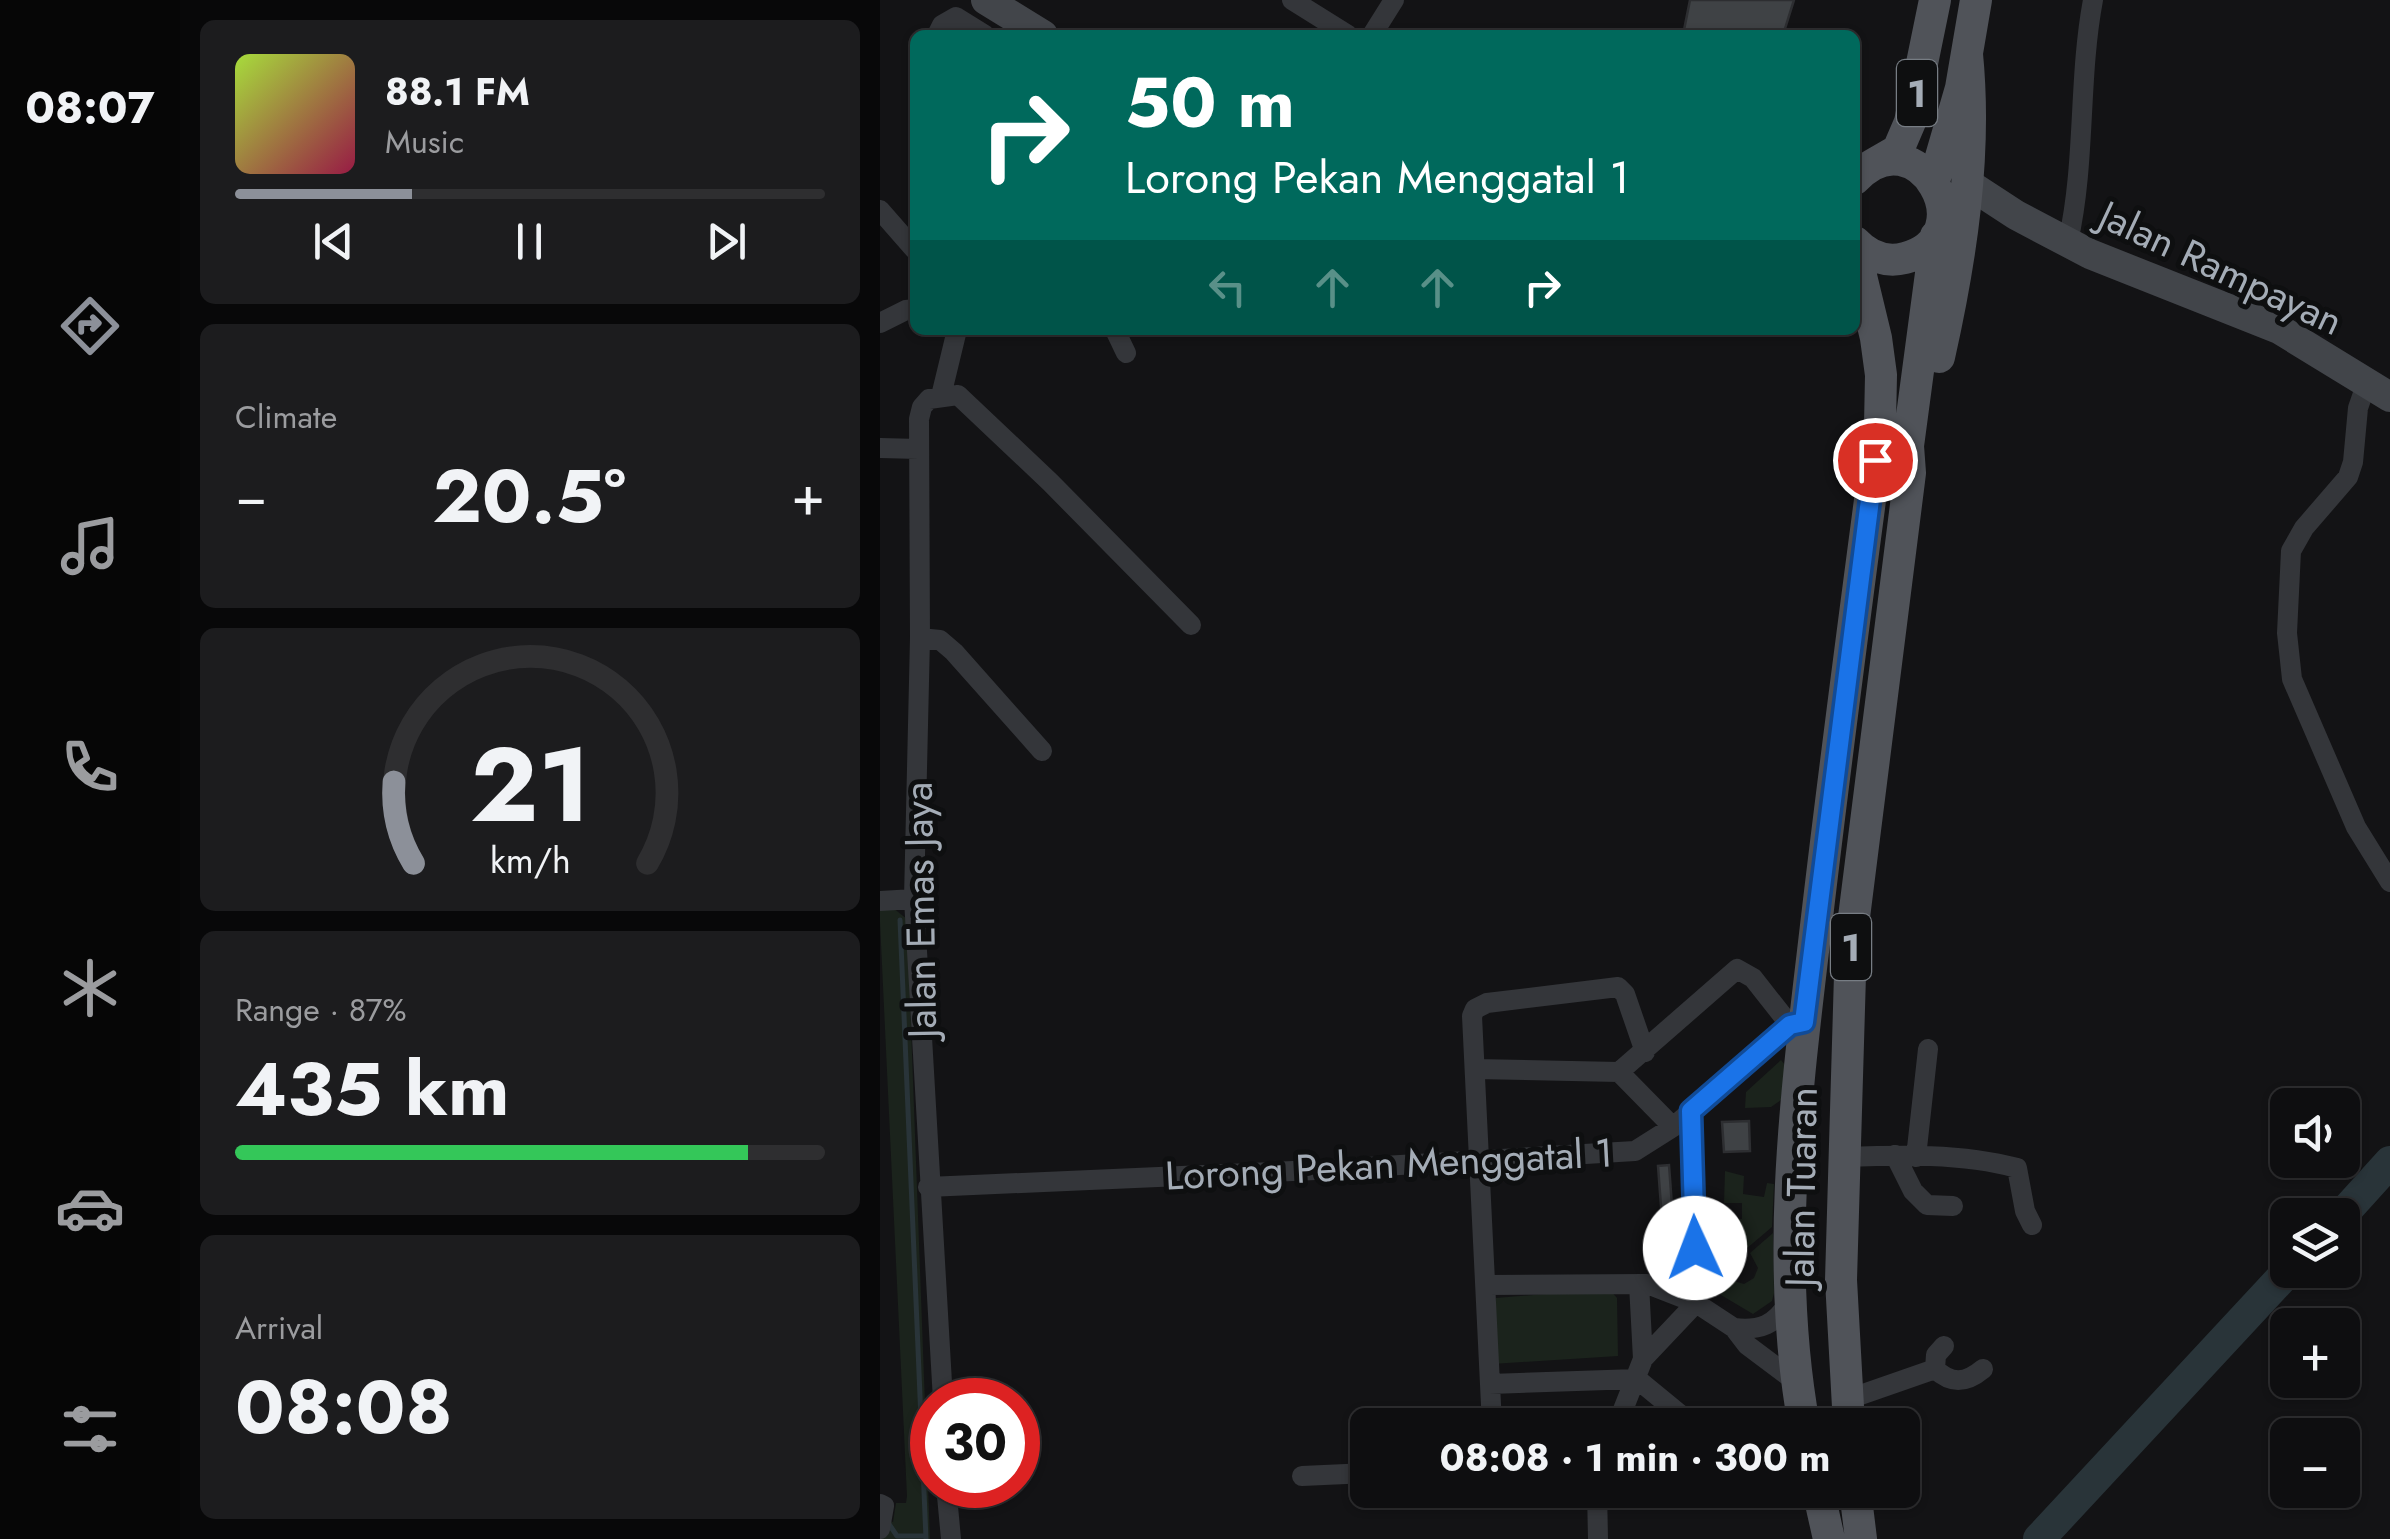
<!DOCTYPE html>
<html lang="en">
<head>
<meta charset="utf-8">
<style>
	body { margin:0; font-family:Jost,sans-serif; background:#1c1c1e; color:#f1f3f6; height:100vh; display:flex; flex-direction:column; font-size:38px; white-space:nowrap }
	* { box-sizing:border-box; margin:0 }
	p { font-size:32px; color:#9b9c9f }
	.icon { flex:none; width:55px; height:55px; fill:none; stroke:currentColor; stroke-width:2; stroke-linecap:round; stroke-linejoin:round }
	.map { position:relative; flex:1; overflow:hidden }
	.drawer { display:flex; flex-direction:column; gap:20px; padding:20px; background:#080809; width:700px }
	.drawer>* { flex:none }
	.banner { position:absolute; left:30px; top:30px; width:950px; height:305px; border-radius:15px; box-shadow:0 2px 8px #0004,0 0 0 2px #2e2e30; background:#00695c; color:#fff; overflow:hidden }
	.tools { position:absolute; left:1390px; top:1088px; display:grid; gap:20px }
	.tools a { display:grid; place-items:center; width:90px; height:90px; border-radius:15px; background:#0e0e10; box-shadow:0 2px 8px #0004,0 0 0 2px #2e2e30; font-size:50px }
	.speed { position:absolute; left:30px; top:1378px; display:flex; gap:20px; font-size:50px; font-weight:700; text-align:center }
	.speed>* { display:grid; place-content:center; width:130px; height:130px; border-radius:50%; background:#0e0e10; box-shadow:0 2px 8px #0004,0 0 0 2px #2e2e30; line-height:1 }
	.speed .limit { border:15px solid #d22; background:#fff; color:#111 }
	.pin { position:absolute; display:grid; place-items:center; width:85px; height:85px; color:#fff; margin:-42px; border:5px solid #fff; border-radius:50%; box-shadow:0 2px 10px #0007 }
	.me { position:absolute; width:110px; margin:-55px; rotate:358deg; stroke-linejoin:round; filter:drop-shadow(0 0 8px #0008) }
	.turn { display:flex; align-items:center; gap:35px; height:210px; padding:0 50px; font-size:45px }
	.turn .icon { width:130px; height:130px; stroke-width:2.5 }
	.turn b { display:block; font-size:70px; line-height:85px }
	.lanes { display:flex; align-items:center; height:95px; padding:0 50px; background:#0003; justify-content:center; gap:50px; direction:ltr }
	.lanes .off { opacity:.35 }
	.big { font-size:75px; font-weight:700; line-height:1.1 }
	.drawer .tile { flex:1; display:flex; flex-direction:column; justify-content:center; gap:15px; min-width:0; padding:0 35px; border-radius:15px; background:#1c1c1e }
	.drawer .dial { align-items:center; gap:0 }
	.dial svg { height:260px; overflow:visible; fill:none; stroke:#2e2e30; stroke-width:7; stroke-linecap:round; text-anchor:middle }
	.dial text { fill:#f1f3f6; stroke:none }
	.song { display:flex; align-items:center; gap:30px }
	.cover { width:120px; height:120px; border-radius:15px; background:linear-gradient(135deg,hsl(80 70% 55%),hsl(340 70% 35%)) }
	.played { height:10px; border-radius:5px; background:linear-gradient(90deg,#8c9099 30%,#2e2e30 30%) }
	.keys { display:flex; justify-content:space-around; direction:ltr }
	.heat { display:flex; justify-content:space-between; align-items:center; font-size:55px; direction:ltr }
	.charge { height:15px; border-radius:8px; background:linear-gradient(90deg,#34c759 87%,#2e2e30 0) }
	.trip { position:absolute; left:470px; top:1408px; width:570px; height:100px; border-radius:15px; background:#0e0e10; box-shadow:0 2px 8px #0004,0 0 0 2px #2e2e30; font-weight:700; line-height:100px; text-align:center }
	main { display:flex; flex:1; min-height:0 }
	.menu { display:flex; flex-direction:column; width:180px; justify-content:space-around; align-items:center; background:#060606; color:#9b9c9f }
	.menu .icon { width:70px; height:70px }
	.menu .on { color:#8c9099 }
	.menu b { font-size:45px; color:#f1f3f6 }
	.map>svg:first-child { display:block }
</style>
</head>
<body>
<main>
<nav class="menu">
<b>08:07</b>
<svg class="icon on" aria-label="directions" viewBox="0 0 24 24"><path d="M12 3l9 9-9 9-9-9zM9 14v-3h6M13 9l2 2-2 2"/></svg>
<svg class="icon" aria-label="music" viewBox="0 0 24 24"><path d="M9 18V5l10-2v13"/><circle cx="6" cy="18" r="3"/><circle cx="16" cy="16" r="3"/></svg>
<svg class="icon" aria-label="phone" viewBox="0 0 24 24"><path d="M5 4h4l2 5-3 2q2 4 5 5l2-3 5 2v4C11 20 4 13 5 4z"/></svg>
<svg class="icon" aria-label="climate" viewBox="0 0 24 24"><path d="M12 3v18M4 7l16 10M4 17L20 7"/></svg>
<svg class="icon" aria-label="car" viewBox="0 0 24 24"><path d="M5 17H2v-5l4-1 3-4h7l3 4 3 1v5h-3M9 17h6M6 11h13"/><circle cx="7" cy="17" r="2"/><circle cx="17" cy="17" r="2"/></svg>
<svg class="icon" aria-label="filters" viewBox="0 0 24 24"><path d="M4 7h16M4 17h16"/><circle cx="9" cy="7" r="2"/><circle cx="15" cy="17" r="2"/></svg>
</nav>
<section class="drawer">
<div class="tile">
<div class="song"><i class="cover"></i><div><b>88.1 FM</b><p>Music</p></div></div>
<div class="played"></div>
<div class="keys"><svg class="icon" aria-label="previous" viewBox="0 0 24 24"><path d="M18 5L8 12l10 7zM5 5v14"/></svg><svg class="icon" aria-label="pause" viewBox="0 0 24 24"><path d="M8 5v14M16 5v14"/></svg><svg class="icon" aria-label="next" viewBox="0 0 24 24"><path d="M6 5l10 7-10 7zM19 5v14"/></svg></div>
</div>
<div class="tile"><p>Climate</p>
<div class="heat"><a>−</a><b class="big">20.5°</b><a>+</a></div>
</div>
<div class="tile dial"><svg viewBox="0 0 100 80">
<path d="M14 69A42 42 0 1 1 86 69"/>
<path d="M14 69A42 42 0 0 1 8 44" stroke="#8c9099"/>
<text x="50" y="56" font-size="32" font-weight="700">21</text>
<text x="50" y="72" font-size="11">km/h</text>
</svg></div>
<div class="tile"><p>Range · 87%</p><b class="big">435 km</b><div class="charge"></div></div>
<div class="tile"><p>Arrival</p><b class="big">08:08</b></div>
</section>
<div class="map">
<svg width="1510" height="1539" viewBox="0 0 1510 1539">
	<rect width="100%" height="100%" fill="#131315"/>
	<path fill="#1b231c" d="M 13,908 L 27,919 L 50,1539 L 0,1539 L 0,1517 L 13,1522 L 16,1503 L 26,1503 L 27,1496 L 0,922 L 0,910 Z
		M 901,1060 L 905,1065 L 901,1100 L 891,1107 L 865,1108 L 866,1092 Z
		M 845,1171 L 864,1176 L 863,1194 L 884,1197 L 887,1183 L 894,1184 L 892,1227 L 866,1249 L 855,1244 L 855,1219 L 862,1219 L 862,1203 L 844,1203 Z
		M 893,1233 L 894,1293 L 892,1301 L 873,1314 L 841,1295 L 843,1284 L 850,1280 L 864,1284 L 874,1278 L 878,1268 L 870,1253 Z
		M 729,1289 L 737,1298 L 738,1356 L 612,1364 L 616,1298 Z"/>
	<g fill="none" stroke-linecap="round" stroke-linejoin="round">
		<path stroke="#293439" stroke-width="5" d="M 20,920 L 46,1539
			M 9,1524 L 17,1536 L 45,1536"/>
		<path stroke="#293439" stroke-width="32" d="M 1462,1215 L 1510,1162
			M 1159,1539 L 1409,1270"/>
	</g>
	<path fill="#3f4245" stroke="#2d2e31" stroke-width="2.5" d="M 810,0 L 914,0 L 903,35 L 803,35 Z
		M 869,1121 L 870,1151 L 844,1152 L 842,1122 Z
		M 789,1165 L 795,1246 L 784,1247 L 778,1166 Z
		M 845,1219 L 855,1219 L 855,1239 L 845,1239 Z"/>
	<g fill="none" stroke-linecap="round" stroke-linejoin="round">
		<path stroke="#34363a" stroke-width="20" d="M 412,0 L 468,35
			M 57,35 L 62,25 L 76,17 L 105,35
			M 492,35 L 514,0
			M 0,210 L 35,250
			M 1188,242 C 1206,162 1198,80 1213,0
			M 0,323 L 26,310 L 35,309
			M 235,330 L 246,353
			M 1487,382 L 1478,408 L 1473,462 L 1468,477 L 1424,528 L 1411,551 L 1407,633 L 1412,679 L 1476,827 L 1510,882
			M 61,396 L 76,334 L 74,330
			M 0,448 L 39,449
			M 40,638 L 60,640 L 74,652 L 162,751
			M 0,901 L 34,899
			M 595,1069 L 739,1072 L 857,969 L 873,978 L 910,1025
			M 739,1072 L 793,1127
			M 1015,1155 L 1033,1191 L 1047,1205 L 1073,1206
			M 963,1157 C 1020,1155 1081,1153 1137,1168 L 1145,1211 L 1152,1225
			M 1036,1157 L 1048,1049
			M 48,1187 L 436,1170 L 755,1151 L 793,1127 L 910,1025 L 924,1022
			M 606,1285 L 767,1284 L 816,1303 L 854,1328 L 867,1345 L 915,1381
			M 854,1328 C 880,1331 895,1325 909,1302
			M 763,1359 L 816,1303 L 811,1111
			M 1055,1369 L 1056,1355 L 1064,1346
			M 610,1384 L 757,1379 L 813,1425
			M 63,1400 L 34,899 L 40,638 L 39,419 L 42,407 L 49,399 L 78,395 L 170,482 L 311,625
			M 966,1400 L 1055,1369 C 1071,1384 1085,1384 1103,1369
			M 612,1425 L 592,1016 L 595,1009 L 607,1003 L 738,987 L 745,994 L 765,1052
			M 737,1425 L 763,1359 L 759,1284
			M 422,1476 L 488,1473
			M 66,1485 L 71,1539
			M 717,1490 L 718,1539
			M 0,1504 L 4,1506 L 0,1529"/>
		<path stroke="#42454a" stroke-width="30" d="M 106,0 L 163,35
			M 1087,183 L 1136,215 L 1210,254 L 1399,329 L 1510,397"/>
		<path stroke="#505359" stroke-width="32" d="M 992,165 L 1018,150 L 1030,122 L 1055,0
			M 975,179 C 1037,112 1108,237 1025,258 C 1006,263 988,256 975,242
			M 1054,181 L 1081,88 L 1096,0
			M 1059,357 C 1081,259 1097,155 1087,54
			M 924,1425 C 895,1265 915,1103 934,943 C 954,770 977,597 1000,425 L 1001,375 L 996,338 L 975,251
			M 969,1425 L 961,1280 L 971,941 L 1030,473 L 1028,446 L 1056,236
			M 938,1490 L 949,1539
			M 975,1490 L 981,1539"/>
	</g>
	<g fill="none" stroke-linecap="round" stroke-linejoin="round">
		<defs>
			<path id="route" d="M 815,1248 L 811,1111 L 910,1025 L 924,1022 L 995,460"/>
		</defs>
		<use href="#route" stroke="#114b97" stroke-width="25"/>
		<use href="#route" stroke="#1a73e8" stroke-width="18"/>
	</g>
	<g text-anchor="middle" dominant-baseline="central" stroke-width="10" stroke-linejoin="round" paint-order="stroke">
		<g fill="#0e0f10" stroke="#777d84" stroke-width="2.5">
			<rect x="1017" y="60" width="40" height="66" rx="8"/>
			<rect x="951" y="914" width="40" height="66" rx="8"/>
		</g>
		<g font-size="38" font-weight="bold" fill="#a4acb6">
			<text x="1037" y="93">1</text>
			<text x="971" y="947">1</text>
		</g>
		<g font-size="40" fill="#a4acb6" stroke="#0e0f10">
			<text transform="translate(1341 268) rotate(25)">Jalan Rampayan</text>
			<text transform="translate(40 910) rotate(-91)">Jalan Emas Jaya</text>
			<text transform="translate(509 1164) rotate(-3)">Lorong Pekan Menggatal 1</text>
			<text transform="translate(921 1187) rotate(-89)">Jalan Tuaran</text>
		</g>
	</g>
</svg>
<div class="tools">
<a><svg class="icon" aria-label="sound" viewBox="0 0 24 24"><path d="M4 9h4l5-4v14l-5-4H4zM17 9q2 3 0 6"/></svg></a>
<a><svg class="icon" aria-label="layers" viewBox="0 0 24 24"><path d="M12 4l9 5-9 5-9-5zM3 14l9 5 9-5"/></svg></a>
<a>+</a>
<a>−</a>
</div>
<div class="speed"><div class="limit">30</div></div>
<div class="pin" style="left:995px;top:460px;background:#d93025"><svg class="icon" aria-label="arrive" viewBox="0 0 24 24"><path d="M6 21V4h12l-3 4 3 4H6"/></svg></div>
<svg class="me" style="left:815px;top:1248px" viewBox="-20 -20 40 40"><circle r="19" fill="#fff"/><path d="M0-13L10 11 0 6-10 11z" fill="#1a73e8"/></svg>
<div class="trip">08:08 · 1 min · 300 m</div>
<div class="banner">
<div class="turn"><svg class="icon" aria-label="right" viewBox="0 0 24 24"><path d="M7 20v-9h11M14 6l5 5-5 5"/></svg><div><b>50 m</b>Lorong Pekan Menggatal 1</div></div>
<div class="lanes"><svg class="icon off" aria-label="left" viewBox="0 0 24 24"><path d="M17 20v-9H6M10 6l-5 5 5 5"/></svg><svg class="icon off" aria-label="ahead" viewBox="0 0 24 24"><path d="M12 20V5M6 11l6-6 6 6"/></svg><svg class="icon off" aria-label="ahead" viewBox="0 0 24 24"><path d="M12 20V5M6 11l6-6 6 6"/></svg><svg class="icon" aria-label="right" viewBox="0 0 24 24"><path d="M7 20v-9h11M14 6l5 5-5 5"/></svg></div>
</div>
</div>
</main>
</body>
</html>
